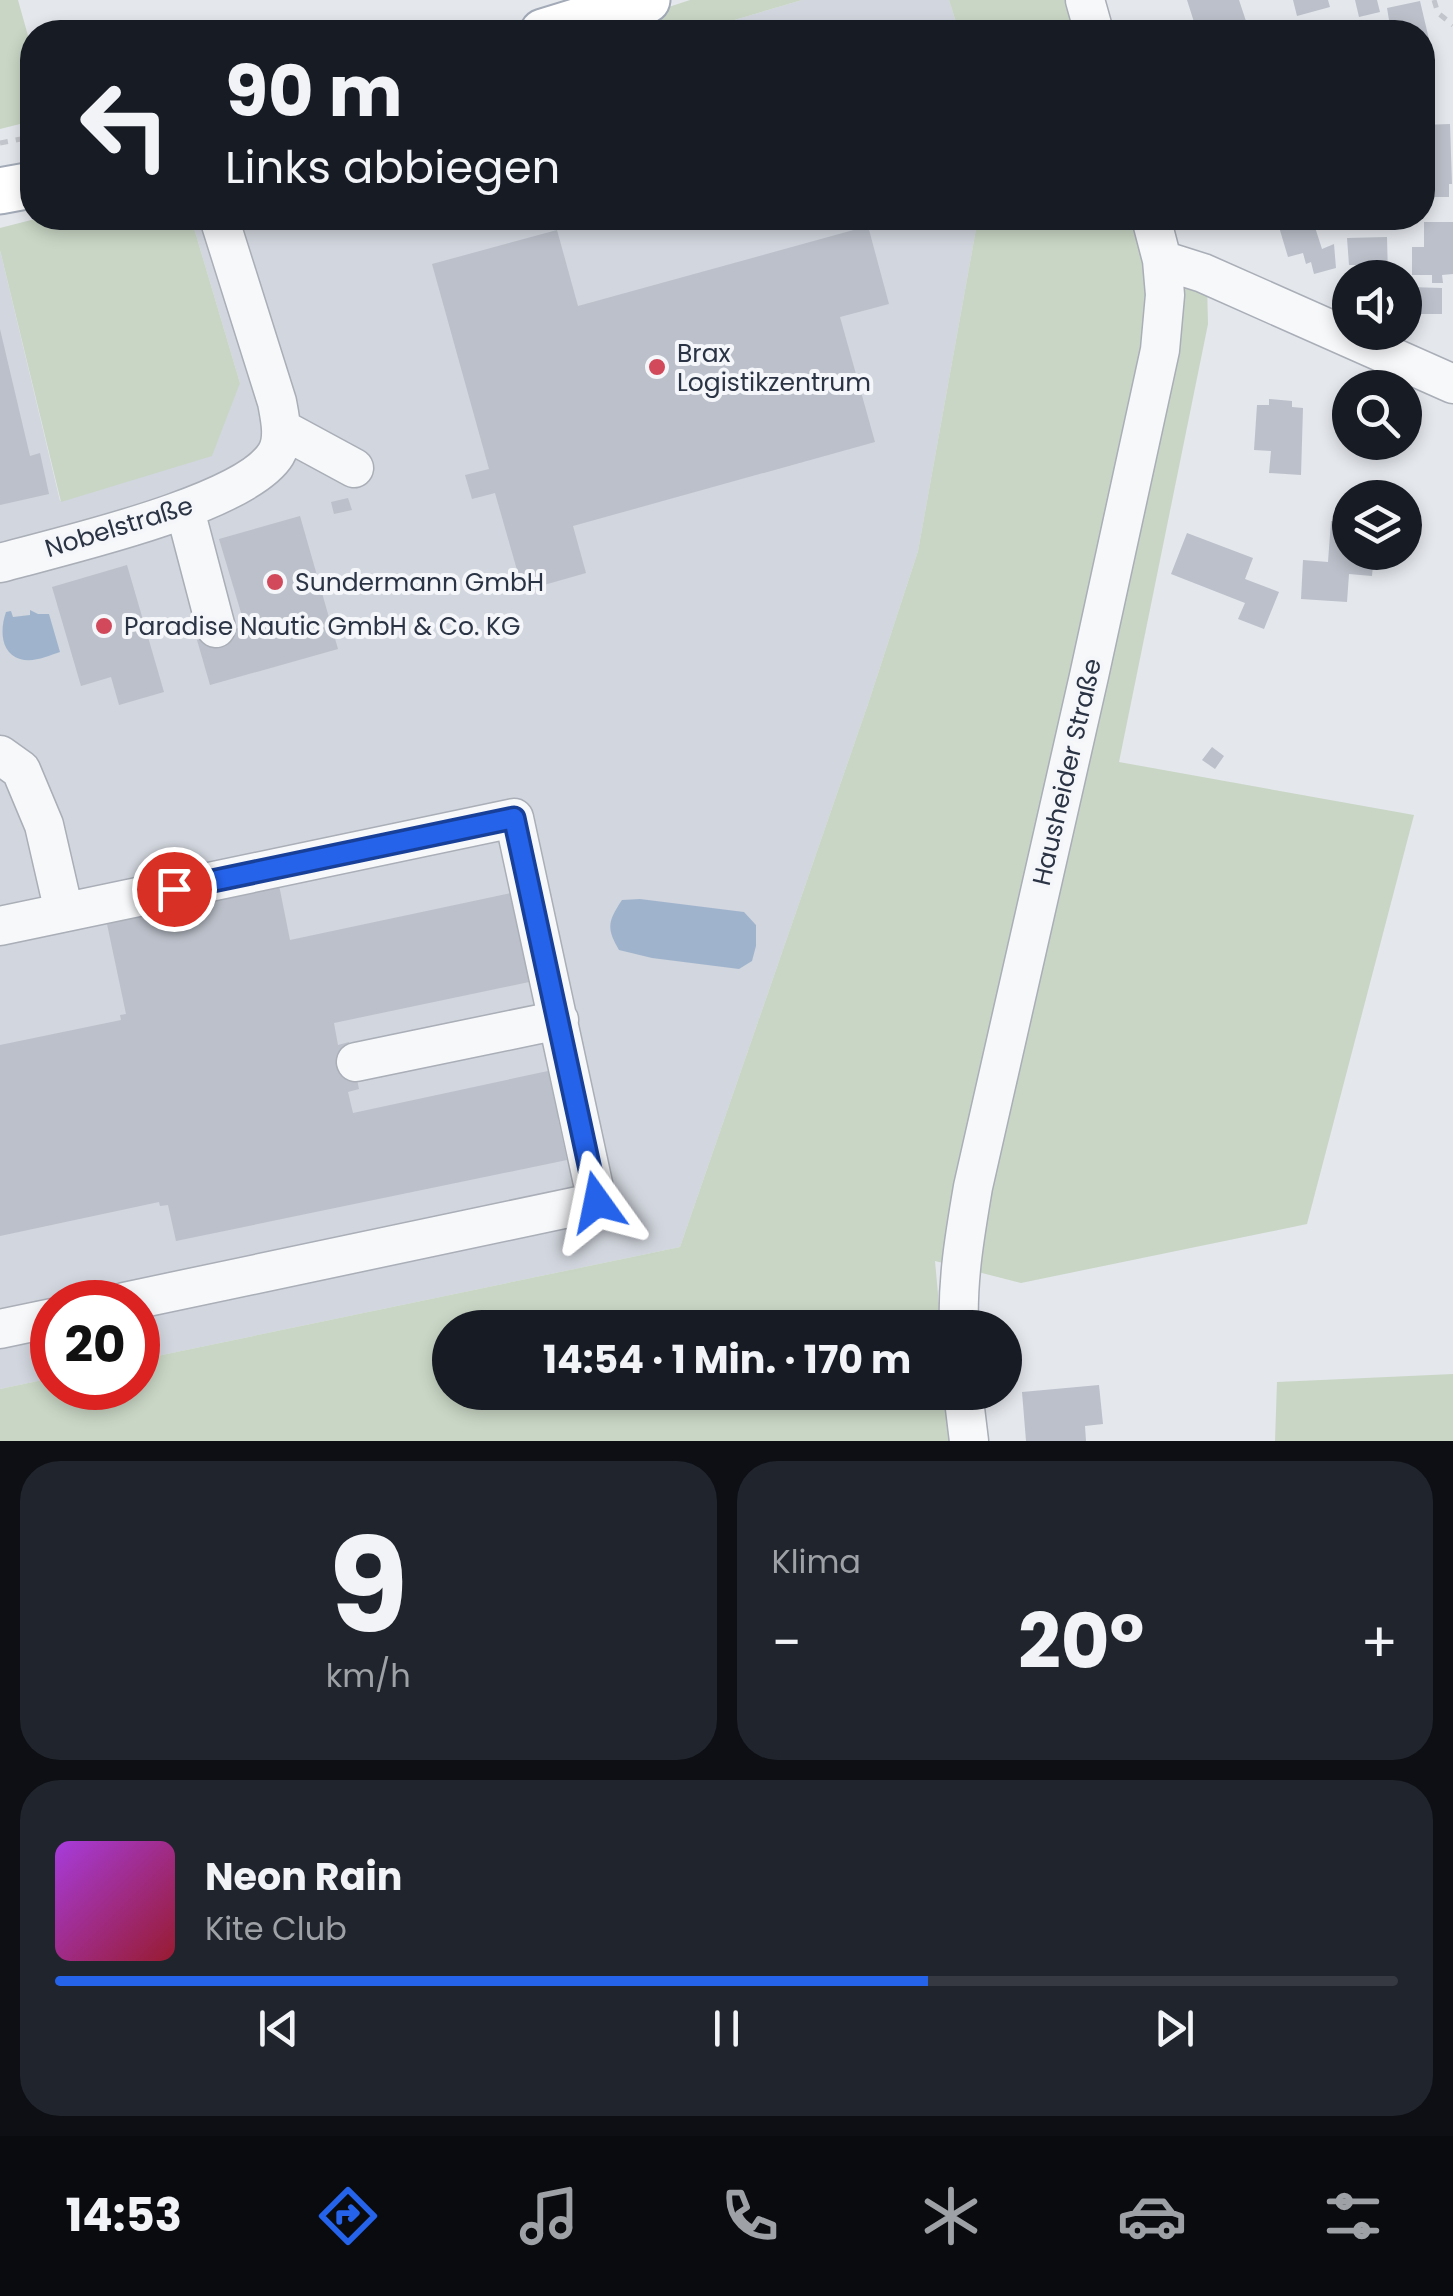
<!DOCTYPE html>
<html lang="de">
<head>
<meta charset="utf-8">
<style>
	body { margin:0; font-family:Poppins,sans-serif; background:#20242c; color:#f1f3f6; height:100vh; display:flex; flex-direction:column; font-size:38px; white-space:nowrap }
	* { box-sizing:border-box; margin:0 }
	p { font-size:32px; color:#9ea1a6 }
	.icon { flex:none; width:55px; height:55px; fill:none; stroke:currentColor; stroke-width:2; stroke-linecap:round; stroke-linejoin:round }
	.map { position:relative; height:1441px; overflow:hidden }
	.drawer { display:flex; flex-direction:column; gap:20px; padding:20px; background:#0d0f14; flex:1 }
	.drawer>* { flex:none }
	.hud { position:absolute; left:20px; top:20px; width:1415px; height:210px; border-radius:40px; box-shadow:0 5px 15px #0003; background:#171b24; color:#f1f3f6; overflow:hidden }
	.tools { position:absolute; left:1332px; top:260px; display:grid; gap:20px }
	.tools a { display:grid; place-items:center; width:90px; height:90px; border-radius:50%; background:#171b24; box-shadow:0 5px 15px #0003; font-size:50px }
	.speed { position:absolute; left:30px; top:1280px; display:flex; gap:20px; font-size:50px; font-weight:700; text-align:center }
	.speed>* { display:grid; place-content:center; width:130px; height:130px; border-radius:50%; background:#171b24; box-shadow:0 5px 15px #0003; line-height:1 }
	.speed .limit { border:15px solid #d22; background:#fff; color:#111 }
	.pin { position:absolute; display:grid; place-items:center; width:85px; height:85px; color:#fff; margin:-42px; border:5px solid #fff; border-radius:50%; box-shadow:0 2px 10px #0007 }
	.me { position:absolute; width:110px; margin:-55px; rotate:348deg; stroke-linejoin:round; filter:drop-shadow(0 0 8px #0008) }
	.turn { display:flex; align-items:center; gap:35px; height:210px; padding:0 40px; font-size:45px }
	.turn .icon { width:130px; height:130px; stroke-width:2.5 }
	.turn b { display:block; font-size:70px; line-height:85px }
	.big { font-size:75px; font-weight:700; line-height:1.1 }
	.drawer .tile { flex:1; display:flex; flex-direction:column; justify-content:center; gap:15px; min-width:0; padding:0 35px; border-radius:40px; background:#20242c }
	.drawer .dial { align-items:center; gap:0 }
	.dial b { font-size:130px; line-height:1 }
	.song { display:flex; align-items:center; gap:30px }
	.cover { width:120px; height:120px; border-radius:15px; background:linear-gradient(135deg,hsl(280 70% 55%),hsl(350 70% 35%)) }
	.played { height:10px; border-radius:5px; background:linear-gradient(90deg,#2563eb 65%,#363941 65%) }
	.keys { display:flex; justify-content:space-around; direction:ltr }
	.heat { display:flex; justify-content:space-between; align-items:center; font-size:55px; direction:ltr }
	.drawer .tiles { flex:1; display:grid; gap:20px; grid-template-columns:1fr 1fr }
	.tile:last-child { grid-column:span 2 }
	.trip { position:absolute; left:432px; top:1310px; width:590px; height:100px; border-radius:50px; background:#171b24; box-shadow:0 5px 15px #0003; font-weight:700; line-height:100px; text-align:center }
	.tab-bar { display:flex; height:160px; justify-content:space-around; align-items:center; background:#090b0e; color:#9ea1a6 }
	.tab-bar .icon { width:70px; height:70px }
	.tab-bar .current { color:#2563eb }
	.tab-bar b { font-size:45px; color:#f1f3f6 }
	.map>svg:first-child { display:block }
</style>
</head>
<body>
<div class="map">
<svg width="1453" height="1441" viewBox="0 0 1453 1441">
	<rect width="100%" height="100%" fill="#e4e7ec"/>
	<path fill="#d2d6de" d="M 802,0 L 949,0 L 959,32 L 694,32 Z
		M 191,218 L 978,218 L 918,551 L 868,704 L 680,1247 L 138,1360 L 138,1302 L 52,1302 L 52,1378 L 0,1389 L 0,250 L 60,501 L 240,383 Z"/>
	<path fill="#c9d6c5" d="M 0,0 L 18,0 L 32,50 L 32,121 L 0,129 Z
		M 690,0 L 802,0 L 694,32 L 593,32 Z
		M 949,0 L 1069,0 L 1078,32 L 959,32 Z
		M 39,218 L 191,218 L 240,383 L 212,456 L 61,502 L 0,250 L 0,228 Z
		M 978,218 L 1141,218 L 1178,294 L 1185,282 L 1207,284 L 1208,324 L 1119,762 L 1414,815 L 1307,1224 L 1021,1283 L 935,1261 L 941,1327 L 450,1328 L 450,1392 L 948,1393 L 952,1441 L 0,1441 L 0,1389 L 52,1378 L 52,1388 L 138,1388 L 138,1360 L 680,1247 L 868,704 L 918,551 Z
		M 1453,1374 L 1453,1441 L 1275,1441 L 1277,1382 Z"/>
	<path fill="#9fb4cc" d="M 30,610 L 38,614 L 49,614 L 60,652 C 48,656 33,663 20,659 C 0,653 0,629 6,612 L 11,611 L 13,617 L 30,615 Z
		M 640,899 L 744,912 L 756,925 L 756,946 L 752,961 L 739,969 L 652,958 L 619,950 C 606,928 608,921 622,900 Z"/>
	<path fill="#bbc0ca" d="M 1187,0 L 1239,0 L 1249,30 L 1241,32 L 1176,32 L 1174,29 L 1194,22 Z
		M 1293,0 L 1328,0 L 1330,7 L 1297,16 Z
		M 1355,0 L 1377,0 L 1380,12 L 1359,17 Z
		M 1420,1 L 1432,52 L 1422,54 L 1422,32 L 1391,32 L 1387,8 Z
		M 1450,124 L 1452,184 L 1449,184 L 1449,197 L 1427,197 L 1428,210 L 1422,210 L 1422,125 Z
		M 1310,218 L 1312,218 L 1322,249 L 1334,244 L 1336,268 L 1314,274 L 1311,262 L 1306,264 L 1303,253 L 1288,257 L 1279,227 Z
		M 1424,222 L 1453,222 L 1453,274 L 1442,275 L 1443,283 L 1432,283 L 1432,275 L 1412,275 L 1412,247 L 1424,247 Z
		M 868,226 L 889,304 L 840,317 L 875,442 L 573,526 L 586,573 L 523,591 L 495,493 L 472,499 L 465,475 L 489,469 L 432,264 L 557,230 L 578,306 Z
		M 1387,237 L 1388,276 L 1356,276 L 1356,265 L 1349,265 L 1347,238 Z
		M 1405,275 L 1409,287 L 1442,288 L 1442,314 L 1415,314 L 1413,304 L 1405,305 Z
		M 0,329 L 30,456 L 40,453 L 49,494 L 0,505 Z
		M 1269,399 L 1292,401 L 1292,407 L 1303,408 L 1301,475 L 1269,473 L 1271,451 L 1254,450 L 1257,405 L 1269,405 Z
		M 348,498 L 352,510 L 334,514 L 331,502 Z
		M 300,516 L 338,649 L 210,685 L 197,640 L 245,626 L 219,539 Z
		M 1331,521 L 1350,522 L 1350,552 L 1374,552 L 1372,576 L 1349,574 L 1347,602 L 1301,599 L 1303,560 L 1328,562 Z
		M 1187,533 L 1253,558 L 1245,579 L 1279,592 L 1264,629 L 1238,619 L 1245,603 L 1171,574 Z
		M 127,565 L 164,692 L 119,705 L 111,677 L 81,686 L 52,587 Z
		M 1212,747 L 1224,756 L 1215,769 L 1202,760 Z
		M 279,885 L 290,940 L 511,893 L 519,934 L 524,933 L 525,940 L 521,941 L 529,982 L 334,1023 L 338,1045 L 349,1042 L 359,1089 L 348,1092 L 353,1113 L 548,1071 L 557,1112 L 561,1111 L 563,1118 L 558,1119 L 567,1160 L 176,1241 L 168,1205 L 160,1206 L 159,1202 L 0,1236 L 0,1045 L 121,1020 L 120,1015 L 126,1014 L 107,924 Z
		M 1099,1385 L 1103,1424 L 1085,1426 L 1086,1441 L 1026,1441 L 1022,1392 Z"/>
	<g fill="none" stroke-linecap="round" stroke-linejoin="round">
		<defs>
			<path id="minor" d="M 1085,0 L 1094,32
				M 1162,260 L 1203,273 L 1453,384
				M 282,429 L 354,468
				M 185,510 L 216,628
				M 0,563 C 61,546 245,505 276,454 C 285,439 280,418 277,402 L 219,218
				M 0,755 L 21,770 L 44,825 L 64,912
				M 0,926 L 514,818 L 597,1202 L 124,1302
				M 356,1062 L 559,1020
				M 959,1328 C 957,1280 965,1234 973,1187 L 1089,676 L 1160,350 L 1165,295 L 1162,260 L 1151,218
				M 0,1329 L 52,1318
				M 963,1392 L 969,1441"/>
			<path id="major" d="M 543,32 L 647,0
				M 0,191 L 32,185"/>
		</defs>
		<use href="#minor" stroke="#a9aeb7" stroke-width="41"/>
		<use href="#major" stroke="#a3abb8" stroke-width="49"/>
		<path stroke="#c2c5cb" stroke-width="5" stroke-dasharray="8 8" stroke-linecap="butt" d="M 1434,0 L 1438,13 L 1453,25
			M 0,143 L 32,137"/>
		<use href="#minor" stroke="#f7f8fa" stroke-width="38"/>
		<use href="#major" stroke="#fff" stroke-width="45"/>
	</g>
	<g fill="none" stroke-linecap="round" stroke-linejoin="round">
		<defs>
			<path id="route" d="M 174,889 L 514,818 L 597,1202"/>
		</defs>
		<use href="#route" stroke="#184099" stroke-width="25"/>
		<use href="#route" stroke="#2563eb" stroke-width="18"/>
	</g>
	<g fill="#d1495b" stroke="#f4f6f9" stroke-width="4">
		<circle cx="657" cy="367" r="10"/>
		<circle cx="275" cy="582" r="10"/>
		<circle cx="104" cy="626" r="10"/>
	</g>
	<g text-anchor="middle" dominant-baseline="central" stroke-width="8" stroke-linejoin="round" paint-order="stroke">
		<g font-size="25" fill="#2b3445" stroke="#f4f6f9" text-anchor="start">
			<text x="677" y="353">Brax<tspan x="677" dy="29">Logistikzentrum</tspan></text>
			<text x="295" y="582">Sundermann GmbH</text>
			<text x="124" y="626">Paradise Nautic GmbH &amp; Co. KG</text>
		</g>
		<g font-size="25" fill="#2b3445" stroke="#f4f6f9">
			<text transform="translate(119 527) rotate(-17)">Nobelstraße</text>
			<text transform="translate(1067 772) rotate(-77)">Hausheider Straße</text>
		</g>
	</g>
</svg>
<div class="tools">
<a><svg class="icon" aria-label="sound" viewBox="0 0 24 24"><path d="M4 9h4l5-4v14l-5-4H4zM17 9q2 3 0 6"/></svg></a>
<a><svg class="icon" aria-label="search" viewBox="0 0 24 24"><circle cx="10" cy="10" r="6"/><path d="M15 15l6 6"/></svg></a>
<a><svg class="icon" aria-label="layers" viewBox="0 0 24 24"><path d="M12 4l9 5-9 5-9-5zM3 14l9 5 9-5"/></svg></a>
</div>
<div class="speed"><div class="limit">20</div></div>
<div class="pin" style="left:174px;top:889px;background:#d93025"><svg class="icon" aria-label="arrive" viewBox="0 0 24 24"><path d="M6 21V4h12l-3 4 3 4H6"/></svg></div>
<svg class="me" style="left:597px;top:1202px" viewBox="-20 -20 40 40"><path d="M0-17L14 15 0 8-14 15z" fill="#2563eb" stroke="#fff" stroke-width="4"/></svg>
<div class="trip">14:54 · 1 Min. · 170 m</div>
<div class="hud">
<div class="turn"><svg class="icon" aria-label="left" viewBox="0 0 24 24"><path d="M17 20v-9H6M10 6l-5 5 5 5"/></svg><div><b>90 m</b>Links abbiegen</div></div>
</div>
</div>
<section class="drawer">
<div class="tiles">
<div class="tile dial"><b>9</b><p>km/h</p></div>
<div class="tile"><p>Klima</p>
<div class="heat"><a>−</a><b class="big">20°</b><a>+</a></div>
</div>
<div class="tile">
<div class="song"><i class="cover"></i><div><b>Neon Rain</b><p>Kite Club</p></div></div>
<div class="played"></div>
<div class="keys"><svg class="icon" aria-label="previous" viewBox="0 0 24 24"><path d="M18 5L8 12l10 7zM5 5v14"/></svg><svg class="icon" aria-label="pause" viewBox="0 0 24 24"><path d="M8 5v14M16 5v14"/></svg><svg class="icon" aria-label="next" viewBox="0 0 24 24"><path d="M6 5l10 7-10 7zM19 5v14"/></svg></div>
</div>
</div>
</section>
<nav class="tab-bar">
<b>14:53</b>
<svg class="icon current" aria-label="directions" viewBox="0 0 24 24"><path d="M12 3l9 9-9 9-9-9zM9 14v-3h6M13 9l2 2-2 2"/></svg>
<svg class="icon" aria-label="music" viewBox="0 0 24 24"><path d="M9 18V5l10-2v13"/><circle cx="6" cy="18" r="3"/><circle cx="16" cy="16" r="3"/></svg>
<svg class="icon" aria-label="phone" viewBox="0 0 24 24"><path d="M5 4h4l2 5-3 2q2 4 5 5l2-3 5 2v4C11 20 4 13 5 4z"/></svg>
<svg class="icon" aria-label="climate" viewBox="0 0 24 24"><path d="M12 3v18M4 7l16 10M4 17L20 7"/></svg>
<svg class="icon" aria-label="car" viewBox="0 0 24 24"><path d="M5 17H2v-5l4-1 3-4h7l3 4 3 1v5h-3M9 17h6M6 11h13"/><circle cx="7" cy="17" r="2"/><circle cx="17" cy="17" r="2"/></svg>
<svg class="icon" aria-label="filters" viewBox="0 0 24 24"><path d="M4 7h16M4 17h16"/><circle cx="9" cy="7" r="2"/><circle cx="15" cy="17" r="2"/></svg>
</nav>
</body>
</html>
